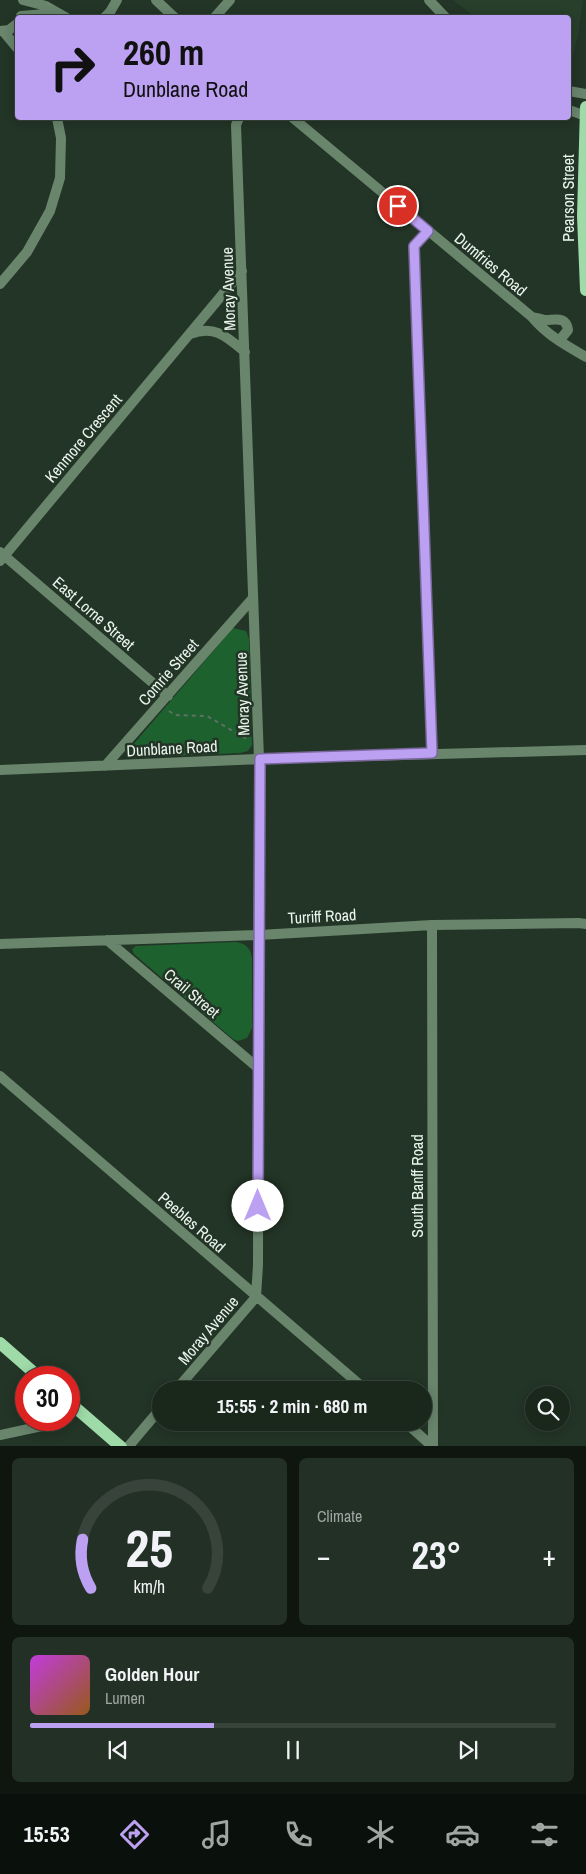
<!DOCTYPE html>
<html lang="en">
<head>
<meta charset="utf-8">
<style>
	body { margin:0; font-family:"Archivo Narrow",sans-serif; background:#233025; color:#f1f3f6; height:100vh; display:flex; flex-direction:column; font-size:19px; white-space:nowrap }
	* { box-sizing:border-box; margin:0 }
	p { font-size:16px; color:#9fa6a3 }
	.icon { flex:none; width:28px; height:28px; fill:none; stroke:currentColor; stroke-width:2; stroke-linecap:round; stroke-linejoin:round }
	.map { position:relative; height:1446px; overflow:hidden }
	.drawer { display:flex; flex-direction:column; gap:12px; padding:12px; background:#0e160f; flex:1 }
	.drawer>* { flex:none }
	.banner { position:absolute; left:15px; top:15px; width:556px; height:105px; border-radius:5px; box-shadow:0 2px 12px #0003,0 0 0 1px #38443b; background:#bca0f2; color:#111; overflow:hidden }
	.controls { position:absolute; left:525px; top:1386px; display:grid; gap:10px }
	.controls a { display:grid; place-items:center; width:45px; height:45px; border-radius:50%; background:#1a281c; box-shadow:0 2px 12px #0003,0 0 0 1px #38443b; font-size:25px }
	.speed { position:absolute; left:15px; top:1366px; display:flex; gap:10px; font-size:25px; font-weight:700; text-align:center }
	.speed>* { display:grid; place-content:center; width:65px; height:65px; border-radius:50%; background:#1a281c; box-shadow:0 2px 12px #0003,0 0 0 1px #38443b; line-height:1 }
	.speed .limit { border:8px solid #d22; background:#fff; color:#111 }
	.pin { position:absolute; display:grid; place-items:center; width:42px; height:42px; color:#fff; margin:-21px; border:2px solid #fff; border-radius:50%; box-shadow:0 1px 5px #0007 }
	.me { position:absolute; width:55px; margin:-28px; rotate:0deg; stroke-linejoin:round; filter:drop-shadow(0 0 4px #0008) }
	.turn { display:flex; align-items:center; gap:18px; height:105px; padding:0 25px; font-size:22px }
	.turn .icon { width:65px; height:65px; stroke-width:2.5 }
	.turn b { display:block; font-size:35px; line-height:42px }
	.big { font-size:38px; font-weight:800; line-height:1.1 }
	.drawer .tile { flex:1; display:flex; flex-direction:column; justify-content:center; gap:8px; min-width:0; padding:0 18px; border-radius:8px; background:#233025 }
	.drawer .dial { align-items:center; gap:0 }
	.dial svg { height:130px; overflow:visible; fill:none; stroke:#38443b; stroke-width:7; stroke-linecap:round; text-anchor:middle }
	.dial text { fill:#f1f3f6; stroke:none }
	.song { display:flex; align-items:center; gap:15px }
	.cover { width:60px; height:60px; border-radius:8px; background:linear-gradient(135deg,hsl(290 70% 55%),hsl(30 70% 35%)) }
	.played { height:5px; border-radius:2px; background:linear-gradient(90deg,#bca0f2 35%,#38443b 35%) }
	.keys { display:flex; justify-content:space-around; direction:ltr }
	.heat { display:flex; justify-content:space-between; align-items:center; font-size:28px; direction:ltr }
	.drawer .tiles { flex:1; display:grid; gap:12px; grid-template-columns:1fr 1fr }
	.tile:last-child { grid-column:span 2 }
	.trip { position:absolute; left:152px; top:1381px; width:280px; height:50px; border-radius:25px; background:#1a281c; box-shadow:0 2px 12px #0003,0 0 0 1px #38443b; font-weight:800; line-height:50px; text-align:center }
	.tab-bar { display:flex; height:80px; justify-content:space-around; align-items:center; background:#0a100b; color:#9fa6a3 }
	.tab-bar .icon { width:35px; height:35px }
	.tab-bar .active { color:#bca0f2 }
	.tab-bar b { font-size:22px; color:#f1f3f6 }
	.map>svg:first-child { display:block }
</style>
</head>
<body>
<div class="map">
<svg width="586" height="1447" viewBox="0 0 586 1447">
	<rect width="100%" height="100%" fill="#233526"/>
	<path fill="#283f2b" d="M 453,0 L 583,0 L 578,36 L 571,61 L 569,64 L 569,18 L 475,17 Z"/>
	<path fill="#1d612f" d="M 233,628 L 246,631 L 249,639 L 252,745 L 248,751 L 240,753 L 129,758 L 126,753 Z
		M 235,942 C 245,943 251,948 252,958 L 252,1028 L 247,1038 L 238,1041 L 233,1039 L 134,954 L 132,949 L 136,946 Z"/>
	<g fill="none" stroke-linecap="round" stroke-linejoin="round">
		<path stroke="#607063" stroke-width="2" stroke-dasharray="4 4" stroke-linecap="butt" d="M 169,711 L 175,715 L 207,716 L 247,739"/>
		<path stroke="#69856c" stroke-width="10" d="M 23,0 L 46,6 L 67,18
			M 156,0 L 175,18
			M 429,0 L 446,18
			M 21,16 L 58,13
			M 104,18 L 110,12 L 117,0
			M 214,18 L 230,0
			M 0,31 L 9,30 L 18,23
			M 3,31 L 18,49
			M 569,91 L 586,94
			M 569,110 L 586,116
			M 293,118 L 532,317 C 547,335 565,345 586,357
			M 428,231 L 414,247 L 432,753
			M 0,284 L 27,252 L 50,211 L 60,178 L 61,138 L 57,118
			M 532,317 C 536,318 541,319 545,320 C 556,320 566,316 568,330 L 559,341
			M 190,334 C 215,325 226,336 245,352
			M 0,552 L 168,696
			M 0,561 L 242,271
			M 105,766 L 253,598
			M 0,770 L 259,759 L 586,750
			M 432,925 L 433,1446
			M 107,940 L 258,1068
			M 0,944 L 259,935 L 432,925 L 579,923 L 586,924
			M 0,1076 L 366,1390
			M 176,1390 L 256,1297 L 258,1265 L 259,759 L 236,125 L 239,118
			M 405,1422 L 433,1447
			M 0,1435 L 42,1426 L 50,1420
			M 128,1447 L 161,1408"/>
		<path stroke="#9edba8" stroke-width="12" d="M 586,107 L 583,216 L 586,290
			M 0,1343 L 40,1378
			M 69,1402 L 121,1447"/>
	</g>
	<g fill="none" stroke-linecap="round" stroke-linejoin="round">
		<defs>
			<path id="route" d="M 258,1206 L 260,759 L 432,753 L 414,246 L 428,231 L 398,206"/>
		</defs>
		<use href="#route" stroke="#7a689d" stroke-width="12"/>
		<use href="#route" stroke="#bca0f2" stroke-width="9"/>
	</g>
	<g text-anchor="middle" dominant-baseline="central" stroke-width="5" stroke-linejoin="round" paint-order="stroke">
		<g font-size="16" fill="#eaf5eb" stroke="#233526">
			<text transform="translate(568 198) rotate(-90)">Pearson Street</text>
			<text transform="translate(491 264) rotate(40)">Dumfries Road</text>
			<text transform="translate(228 289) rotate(-92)">Moray Avenue</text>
			<text transform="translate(83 438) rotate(-50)">Kenmore Crescent</text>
			<text transform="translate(94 613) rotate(41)">East Lorne Street</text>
			<text transform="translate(168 672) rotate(-49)">Comrie Street</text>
			<text transform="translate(242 694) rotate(-92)">Moray Avenue</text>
			<text transform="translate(172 748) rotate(-3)">Dunblane Road</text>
			<text transform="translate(322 916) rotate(-3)">Turriff Road</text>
			<text transform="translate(192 993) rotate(40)">Crail Street</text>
			<text transform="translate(417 1186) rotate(-90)">South Banff Road</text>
			<text transform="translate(192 1222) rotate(41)">Peebles Road</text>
			<text transform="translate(208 1330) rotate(-50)">Moray Avenue</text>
		</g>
	</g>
</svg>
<div class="controls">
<a><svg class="icon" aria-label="search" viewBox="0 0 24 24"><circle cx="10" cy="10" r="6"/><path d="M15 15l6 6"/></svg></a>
</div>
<div class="speed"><div class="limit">30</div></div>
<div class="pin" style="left:398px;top:206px;background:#d93025"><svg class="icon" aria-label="arrive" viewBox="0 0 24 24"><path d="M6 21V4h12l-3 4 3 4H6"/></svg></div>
<svg class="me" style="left:258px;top:1206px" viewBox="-20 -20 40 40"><circle r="19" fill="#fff"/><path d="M0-13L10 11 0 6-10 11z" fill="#bca0f2"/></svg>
<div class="trip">15:55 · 2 min · 680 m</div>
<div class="banner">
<div class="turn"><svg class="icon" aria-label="right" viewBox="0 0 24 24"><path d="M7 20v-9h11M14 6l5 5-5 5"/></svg><div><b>260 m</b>Dunblane Road</div></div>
</div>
</div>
<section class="drawer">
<div class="tiles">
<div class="tile dial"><svg viewBox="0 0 100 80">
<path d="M14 69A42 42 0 1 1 86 69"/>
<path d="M14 69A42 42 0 0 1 9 39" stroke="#bca0f2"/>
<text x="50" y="56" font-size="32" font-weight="700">25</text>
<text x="50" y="72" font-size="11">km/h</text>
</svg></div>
<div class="tile"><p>Climate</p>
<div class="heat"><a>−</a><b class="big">23°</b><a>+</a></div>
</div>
<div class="tile">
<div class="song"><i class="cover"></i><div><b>Golden Hour</b><p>Lumen</p></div></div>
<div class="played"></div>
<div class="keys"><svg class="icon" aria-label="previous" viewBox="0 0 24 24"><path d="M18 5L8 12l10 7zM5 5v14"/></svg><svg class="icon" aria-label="pause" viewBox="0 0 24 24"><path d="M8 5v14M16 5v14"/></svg><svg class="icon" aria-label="next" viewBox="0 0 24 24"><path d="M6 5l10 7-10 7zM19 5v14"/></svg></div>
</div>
</div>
</section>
<nav class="tab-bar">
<b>15:53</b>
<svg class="icon active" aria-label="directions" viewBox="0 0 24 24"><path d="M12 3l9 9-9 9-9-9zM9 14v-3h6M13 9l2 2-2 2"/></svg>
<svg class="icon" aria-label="music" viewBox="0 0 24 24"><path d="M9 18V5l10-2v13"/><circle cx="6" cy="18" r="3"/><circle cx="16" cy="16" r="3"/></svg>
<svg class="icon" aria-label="phone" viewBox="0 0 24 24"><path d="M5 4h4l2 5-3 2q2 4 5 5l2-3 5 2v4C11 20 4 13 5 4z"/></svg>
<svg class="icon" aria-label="climate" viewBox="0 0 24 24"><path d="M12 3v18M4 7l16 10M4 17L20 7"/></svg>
<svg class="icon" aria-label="car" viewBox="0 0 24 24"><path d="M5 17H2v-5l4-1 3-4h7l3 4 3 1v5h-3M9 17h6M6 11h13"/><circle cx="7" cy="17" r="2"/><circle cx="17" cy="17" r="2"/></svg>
<svg class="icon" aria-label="filters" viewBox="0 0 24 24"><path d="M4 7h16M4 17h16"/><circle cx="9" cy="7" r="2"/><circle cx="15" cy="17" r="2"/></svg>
</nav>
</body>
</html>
